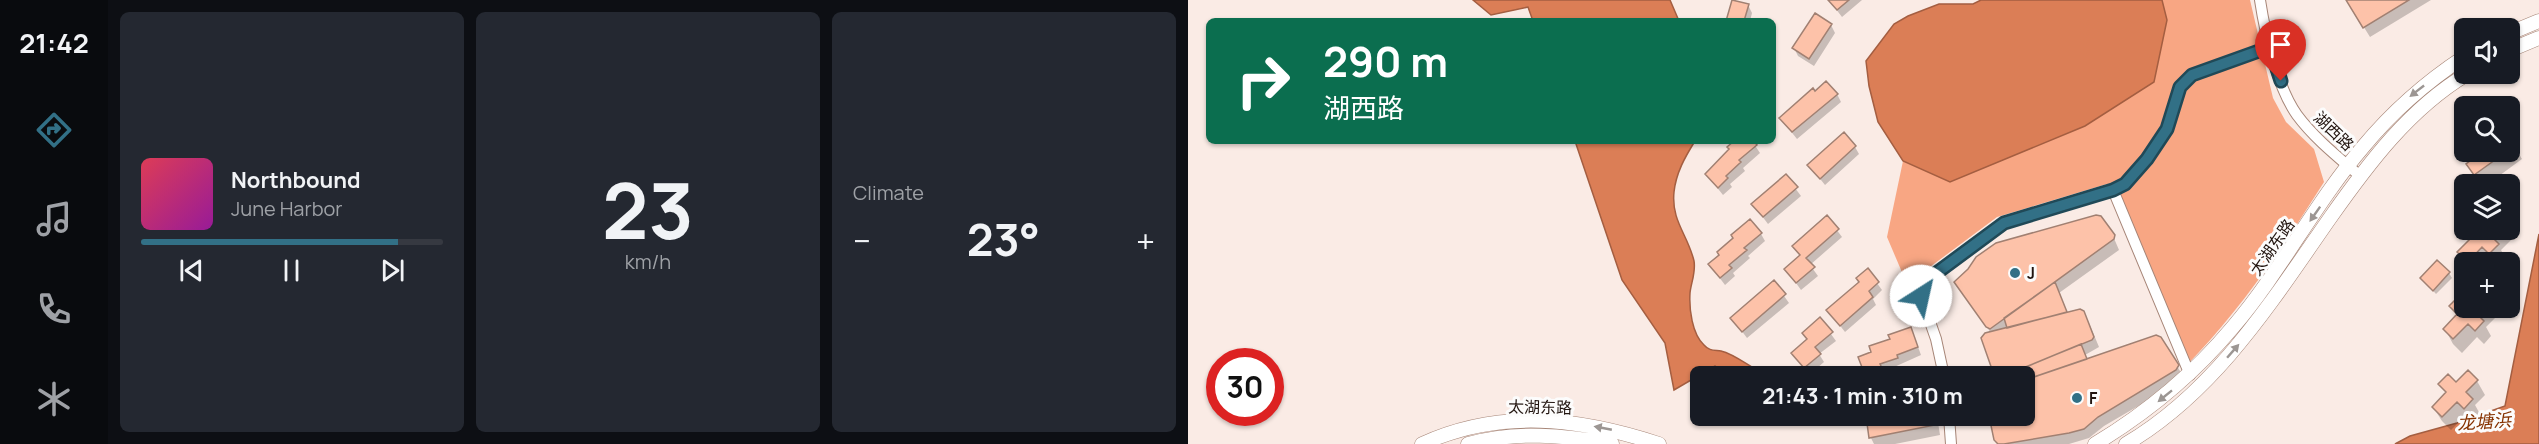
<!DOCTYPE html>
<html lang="en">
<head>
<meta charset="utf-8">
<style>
	body { margin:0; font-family:Manrope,"Noto Sans SC",sans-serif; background:#242831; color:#f1f3f6; height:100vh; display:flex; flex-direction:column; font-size:22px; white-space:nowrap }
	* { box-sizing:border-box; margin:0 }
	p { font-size:20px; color:#9ea1a6 }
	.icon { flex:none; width:33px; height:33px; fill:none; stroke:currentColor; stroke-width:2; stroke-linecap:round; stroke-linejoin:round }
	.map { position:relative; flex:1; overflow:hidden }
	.details { display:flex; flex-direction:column; gap:12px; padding:12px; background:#0d0f14; width:1080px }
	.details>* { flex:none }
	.hud { position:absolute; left:18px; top:18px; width:570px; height:126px; border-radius:9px; box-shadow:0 2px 4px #0004; background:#0b6e4f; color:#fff; overflow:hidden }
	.controls { position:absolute; left:1266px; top:18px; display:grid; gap:12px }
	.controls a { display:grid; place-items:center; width:66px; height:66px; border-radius:9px; background:#171b24; box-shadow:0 2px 4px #0004; font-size:30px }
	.speed { position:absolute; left:18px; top:348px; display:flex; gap:12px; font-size:30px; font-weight:700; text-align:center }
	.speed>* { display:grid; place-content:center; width:78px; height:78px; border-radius:50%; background:#171b24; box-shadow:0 2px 4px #0004; line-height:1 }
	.speed .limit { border:9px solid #d22; background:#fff; color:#111 }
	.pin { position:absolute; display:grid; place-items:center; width:51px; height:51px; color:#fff; margin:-62px -26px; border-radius:50% 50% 50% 0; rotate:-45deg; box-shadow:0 0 6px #0007 }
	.pin .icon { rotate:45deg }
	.me { position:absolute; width:66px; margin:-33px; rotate:35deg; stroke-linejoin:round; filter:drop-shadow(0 0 4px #0008) }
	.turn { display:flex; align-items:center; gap:21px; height:126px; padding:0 18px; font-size:27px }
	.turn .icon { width:78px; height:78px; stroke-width:2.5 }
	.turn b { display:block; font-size:42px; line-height:51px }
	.big { font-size:45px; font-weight:700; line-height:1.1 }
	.details .card { flex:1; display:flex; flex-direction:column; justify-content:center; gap:9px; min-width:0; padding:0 21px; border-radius:9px; background:#242831 }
	.details .dial { align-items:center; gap:0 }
	.dial b { font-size:78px; line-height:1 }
	.song { display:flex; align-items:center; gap:18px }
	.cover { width:72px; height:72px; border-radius:9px; background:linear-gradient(135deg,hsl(350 70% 55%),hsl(300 70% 35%)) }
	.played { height:6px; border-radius:3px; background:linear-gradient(90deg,#327086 85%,#363941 85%) }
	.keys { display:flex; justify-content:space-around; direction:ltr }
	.heat { display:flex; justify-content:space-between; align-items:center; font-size:33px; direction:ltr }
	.details .tiles { flex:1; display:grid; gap:12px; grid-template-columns:repeat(3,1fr) }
	.trip { position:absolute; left:502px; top:366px; width:345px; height:60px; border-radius:9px; background:#171b24; box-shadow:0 2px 4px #0004; font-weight:700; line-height:60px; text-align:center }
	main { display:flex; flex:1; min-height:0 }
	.tabs { display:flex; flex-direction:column; width:108px; justify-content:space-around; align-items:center; background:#090b0e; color:#9ea1a6 }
	.tabs .icon { width:42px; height:42px }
	.tabs .selected { color:#327086 }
	.tabs b { font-size:27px; color:#f1f3f6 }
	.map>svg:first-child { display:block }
</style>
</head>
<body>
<main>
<nav class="tabs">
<b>21:42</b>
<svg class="icon selected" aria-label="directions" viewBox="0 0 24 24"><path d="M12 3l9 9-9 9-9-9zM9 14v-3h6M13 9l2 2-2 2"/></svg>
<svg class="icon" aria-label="music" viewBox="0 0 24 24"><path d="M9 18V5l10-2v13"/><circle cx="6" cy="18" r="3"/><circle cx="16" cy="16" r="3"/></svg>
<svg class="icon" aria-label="phone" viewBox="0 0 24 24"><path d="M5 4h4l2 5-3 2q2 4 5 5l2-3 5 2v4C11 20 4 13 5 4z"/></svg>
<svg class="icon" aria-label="climate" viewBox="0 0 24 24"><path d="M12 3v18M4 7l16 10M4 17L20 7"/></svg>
</nav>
<section class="details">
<div class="tiles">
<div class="card">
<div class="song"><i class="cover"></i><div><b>Northbound</b><p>June Harbor</p></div></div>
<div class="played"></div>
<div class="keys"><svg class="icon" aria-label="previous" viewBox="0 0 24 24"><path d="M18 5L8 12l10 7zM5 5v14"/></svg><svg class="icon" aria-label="pause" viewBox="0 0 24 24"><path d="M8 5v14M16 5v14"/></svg><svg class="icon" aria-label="next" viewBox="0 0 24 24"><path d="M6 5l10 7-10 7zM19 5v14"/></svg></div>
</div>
<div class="card dial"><b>23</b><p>km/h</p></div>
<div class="card"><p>Climate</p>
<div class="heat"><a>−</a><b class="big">23°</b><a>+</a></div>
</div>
</div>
</section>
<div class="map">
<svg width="1351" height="444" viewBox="0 0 1351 444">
	<rect width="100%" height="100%" fill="#faebe5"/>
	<path fill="#f8a683" d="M 974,0 L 1062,0 L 1085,98 L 1098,122 L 1126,149 L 1136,182 C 1094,249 1051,312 996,368 L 919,184 L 809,217 L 719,284 L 699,237 L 715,161 L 763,182 L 979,20 Z"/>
	<path fill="#db7e56" stroke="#a45e41" stroke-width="1.5" d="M 285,0 L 482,0 L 491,21 L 345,21 L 340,7 L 303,15 Z
		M 793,0 L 974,0 L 979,20 L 966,82 L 897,126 L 762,182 L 715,161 L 690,122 L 681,86 L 678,61 L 706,24 L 720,16 L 751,4 L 785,4 Z
		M 387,141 L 507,141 C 497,157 488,173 486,192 C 483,221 500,235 506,261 C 508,272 503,283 502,293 C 501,309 504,334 516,345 C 521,351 526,350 533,351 C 550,355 565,371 582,376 L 540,376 L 527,366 L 486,390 L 477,343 L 434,280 Z
		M 1351,234 L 1351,444 L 1207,444 L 1222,436 L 1269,423 L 1317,406 Z"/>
	<path fill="#0003" d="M 641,0 L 674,0 L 654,17 Z
		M 1159,0 L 1243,0 L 1182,37 Z
		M 560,5 L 564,13 L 562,21 L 539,21 Z
		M 643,25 L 647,33 L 626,66 L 610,56 L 606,48 Z
		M 627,93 L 649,94 L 653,102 L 609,139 L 593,119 Z
		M 1322,139 L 1334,159 L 1300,184 L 1292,184 L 1280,164 L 1288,158 L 1285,152 L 1322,152 Z
		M 548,141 L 564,141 L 572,153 L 555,168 L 557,171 L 542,184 L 544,187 L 535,195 L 519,175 Z
		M 667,147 L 671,154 L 637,185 L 621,165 Z
		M 598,176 L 613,196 L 580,224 L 565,204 Z
		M 639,217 L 654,237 L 622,265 L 630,276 L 613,290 L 598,269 L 613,256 L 606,246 Z
		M 1278,230 L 1317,230 L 1323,240 L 1313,250 L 1318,259 L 1314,262 L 1303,260 L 1301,262 L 1277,262 L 1271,252 L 1283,239 Z
		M 573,234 L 577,241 L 560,256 L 562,258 L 545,273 L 547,276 L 537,285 L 522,265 Z
		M 925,236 L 931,250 L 871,293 L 879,314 L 895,312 L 901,323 L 911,347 L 897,355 L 900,360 L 972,338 L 995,376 L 993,381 L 916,426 L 901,438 L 881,444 L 810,444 L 802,416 L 837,416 L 837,376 L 808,376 L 803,333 L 774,292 Z
		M 680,271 L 694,290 L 685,299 L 688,305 L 657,332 L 640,310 L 672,283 Z
		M 1261,273 L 1264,278 L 1248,294 L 1234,278 Z
		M 586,282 L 601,303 L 559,338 L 544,318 Z
		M 1271,298 L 1276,304 L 1276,308 L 1303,308 L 1308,317 L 1298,327 L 1303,336 L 1296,344 L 1289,337 L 1274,353 L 1265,344 L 1257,329 L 1269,316 L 1263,306 Z
		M 632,319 L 648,341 L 631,354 L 636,362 L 621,375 L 605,354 L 620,341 Z
		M 726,336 L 733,355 L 695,372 L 697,376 L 679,376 L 678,374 L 685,353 L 703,340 Z
		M 1289,381 L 1297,395 L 1287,405 L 1292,414 L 1285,422 L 1278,415 L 1263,430 L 1254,421 L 1245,407 L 1258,393 L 1252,384 Z
		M 679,416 L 749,416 L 752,435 L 707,444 L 686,444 L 683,438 Z"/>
	<path fill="#fdc2a9" stroke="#a18072" stroke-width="1.5" d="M 544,0 L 561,4 L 556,21 L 538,21 Z
		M 640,0 L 661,0 L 649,10 Z
		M 1158,0 L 1221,0 L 1175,28 Z
		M 627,13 L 644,24 L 621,59 L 604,48 Z
		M 638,81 L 650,94 L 604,132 L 591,118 L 625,88 L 627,91 Z
		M 656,132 L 668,146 L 632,179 L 619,165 Z
		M 1322,137 L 1327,144 L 1322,149 Z
		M 546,141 L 566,141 L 569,145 L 551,160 L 553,162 L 538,176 L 540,178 L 530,188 L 517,174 L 541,149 L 539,147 Z
		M 1283,152 L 1318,152 L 1286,175 L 1278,164 L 1287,157 Z
		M 598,174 L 610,187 L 575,217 L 563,204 Z
		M 639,215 L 651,229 L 618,258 L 627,267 L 608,283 L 596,269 L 612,255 L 604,246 Z
		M 908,215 L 913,216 L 927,235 L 926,239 L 802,329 L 798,327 L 766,282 L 780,269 L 788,257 L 808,243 Z
		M 562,219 L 574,233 L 556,248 L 559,250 L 541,265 L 544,268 L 532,278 L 520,264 L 531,255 L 529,252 L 545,238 L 543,235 Z
		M 1276,229 L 1311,230 L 1304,237 L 1311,244 L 1301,254 L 1294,247 L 1280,262 L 1269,252 L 1284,237 Z
		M 1249,260 L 1262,272 L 1245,291 L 1232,278 Z
		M 680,268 L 691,282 L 681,291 L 685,297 L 652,326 L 638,310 L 671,282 L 668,278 Z
		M 586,280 L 598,294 L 554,332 L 542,318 Z
		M 867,282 L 879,312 L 819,328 L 816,318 Z
		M 1271,296 L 1276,302 L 1276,308 L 1296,308 L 1289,314 L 1296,321 L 1287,331 L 1280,324 L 1265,339 L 1255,329 L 1269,314 L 1261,306 Z
		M 892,309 L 896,311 L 906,337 L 904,340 L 815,376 L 806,375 L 793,338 L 797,333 Z
		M 632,317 L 645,332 L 627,347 L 633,354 L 616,368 L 603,353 L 619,339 L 614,333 Z
		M 723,327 L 730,347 L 709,355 L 710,358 L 692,364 L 694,368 L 677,375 L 670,357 L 683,352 L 681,346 L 702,339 L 700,335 Z
		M 968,335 L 973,337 L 991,365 L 988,370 L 910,417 L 896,429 L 881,433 L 816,444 L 810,444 L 806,440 L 801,416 L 837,416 L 837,380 Z
		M 893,344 L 899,359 L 837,380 L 833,369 Z
		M 1280,370 L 1290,380 L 1278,392 L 1285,399 L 1276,409 L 1269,402 L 1254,417 L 1244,407 L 1258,392 L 1250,384 L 1260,374 L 1268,382 Z
		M 678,416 L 745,416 L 747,425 L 681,438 Z"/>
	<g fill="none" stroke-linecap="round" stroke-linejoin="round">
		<defs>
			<path id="minor" d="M 1072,0 C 1077,33 1089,87 1109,115 C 1126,138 1150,157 1172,176
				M 925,190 L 1002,375
				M 756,376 L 748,339 L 733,296 L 735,283 L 816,223 L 925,190 L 937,184 L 959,159 L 979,129 L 992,87 L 1004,75 L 1082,47
				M 761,416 L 763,444"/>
			<path id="major" d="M 1322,33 L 1351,21
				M 1322,50 L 1351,38
				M 234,444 C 312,408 392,418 471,444
				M 280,444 C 328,431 376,435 424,444
				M 907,444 C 960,412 1005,375 1045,327 C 1093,271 1127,203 1175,147 C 1204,112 1238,82 1276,57
				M 938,444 C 1028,391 1084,301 1142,218 C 1180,164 1221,109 1279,74"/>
		</defs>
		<use href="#minor" stroke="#a68577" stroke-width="12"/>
		<use href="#major" stroke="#a68577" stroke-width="15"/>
		<use href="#minor" stroke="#fff" stroke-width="10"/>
		<use href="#major" stroke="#fff" stroke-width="14"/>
	</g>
	<defs><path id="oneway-solid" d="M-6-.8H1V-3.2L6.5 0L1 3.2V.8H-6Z" transform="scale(1.5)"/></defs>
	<g fill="#9c9693">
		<use href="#oneway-solid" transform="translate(1229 91) rotate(142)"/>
		<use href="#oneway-solid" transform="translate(1127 214) rotate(125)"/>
		<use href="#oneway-solid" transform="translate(1045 351) rotate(-49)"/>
		<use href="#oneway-solid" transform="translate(977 396) rotate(141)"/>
		<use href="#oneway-solid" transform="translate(415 428) rotate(-169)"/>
	</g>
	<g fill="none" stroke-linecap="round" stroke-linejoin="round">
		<defs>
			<path id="route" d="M 733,296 L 735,283 L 816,223 L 925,190 L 937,184 L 959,159 L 979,129 L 992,87 L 1004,75 L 1082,47 L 1093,81"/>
		</defs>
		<use href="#route" stroke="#204957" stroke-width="15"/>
		<use href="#route" stroke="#327086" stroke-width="10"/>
	</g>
	<g fill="#327086" stroke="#fcfcfc" stroke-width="2">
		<circle cx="827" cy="273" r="6"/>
		<circle cx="889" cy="398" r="6"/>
	</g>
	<g text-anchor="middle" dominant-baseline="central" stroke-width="6" stroke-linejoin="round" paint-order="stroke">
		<g font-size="16" fill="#221510" stroke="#fcfcfc">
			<text transform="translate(1146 131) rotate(44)">湖西路</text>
			<text transform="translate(1084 247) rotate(-55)">太湖东路</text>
			<text transform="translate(352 407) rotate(1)">太湖东路</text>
		</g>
		<g font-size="16" font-weight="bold" fill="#221510" stroke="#fcfcfc" text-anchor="start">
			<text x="839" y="273">J</text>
			<text x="901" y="398">F</text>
		</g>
		<g font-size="18" font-style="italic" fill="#863201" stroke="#fcfcfc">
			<text transform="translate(1296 421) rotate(-4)">龙塘浜</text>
		</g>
	</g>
</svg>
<div class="controls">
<a><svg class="icon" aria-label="sound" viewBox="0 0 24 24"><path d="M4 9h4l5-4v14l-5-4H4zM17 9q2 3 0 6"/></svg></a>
<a><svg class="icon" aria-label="search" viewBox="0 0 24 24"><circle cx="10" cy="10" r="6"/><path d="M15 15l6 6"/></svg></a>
<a><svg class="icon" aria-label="layers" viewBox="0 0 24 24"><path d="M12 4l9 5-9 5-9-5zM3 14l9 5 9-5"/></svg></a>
<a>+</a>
</div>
<div class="speed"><div class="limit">30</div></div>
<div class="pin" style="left:1093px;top:81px;background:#d93025"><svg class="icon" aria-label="arrive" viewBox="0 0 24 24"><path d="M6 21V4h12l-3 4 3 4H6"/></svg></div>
<svg class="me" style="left:733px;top:296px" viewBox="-20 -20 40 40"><circle r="19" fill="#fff"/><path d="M0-13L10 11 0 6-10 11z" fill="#327086"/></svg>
<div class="trip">21:43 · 1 min · 310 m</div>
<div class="hud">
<div class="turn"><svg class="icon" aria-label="right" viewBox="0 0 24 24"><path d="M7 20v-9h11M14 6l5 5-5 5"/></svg><div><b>290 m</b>湖西路</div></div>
</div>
</div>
</main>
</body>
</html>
